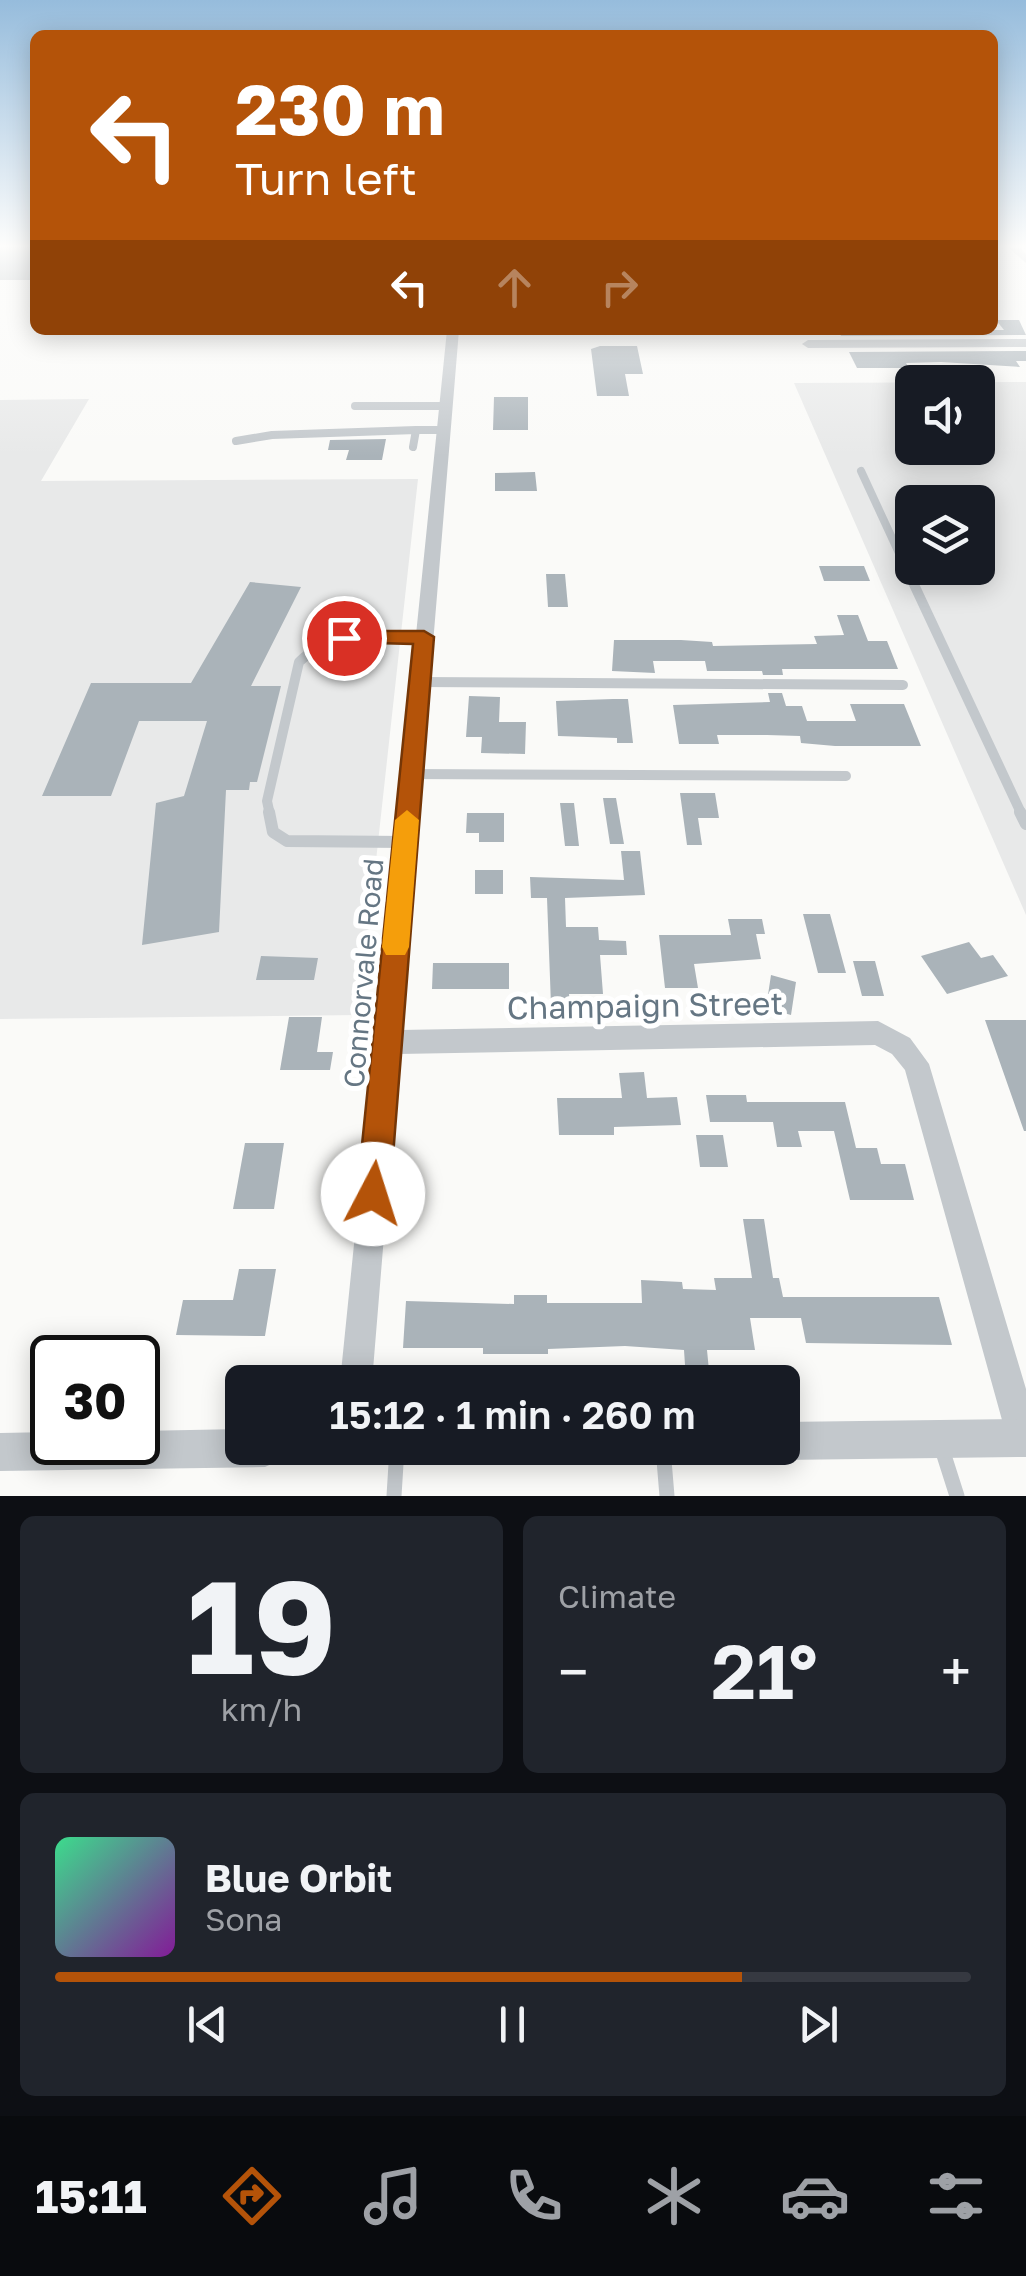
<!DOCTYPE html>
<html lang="en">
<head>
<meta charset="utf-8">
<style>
	body { margin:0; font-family:"Golos Text",sans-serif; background:#20242c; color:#f1f3f6; height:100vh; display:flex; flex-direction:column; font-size:38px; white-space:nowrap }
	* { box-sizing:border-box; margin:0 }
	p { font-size:32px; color:#9ea1a6 }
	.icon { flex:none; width:55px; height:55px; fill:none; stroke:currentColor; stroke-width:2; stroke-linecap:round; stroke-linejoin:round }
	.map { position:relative; height:1496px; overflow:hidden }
	.details { display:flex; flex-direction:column; gap:20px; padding:20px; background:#0d0f14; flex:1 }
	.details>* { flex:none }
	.banner { position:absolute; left:30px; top:30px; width:968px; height:305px; border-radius:15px; box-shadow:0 5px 25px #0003; background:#b45309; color:#fff; overflow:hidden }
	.fabs { position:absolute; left:895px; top:365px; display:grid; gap:20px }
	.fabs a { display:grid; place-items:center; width:100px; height:100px; border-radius:15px; background:#171b24; box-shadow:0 5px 25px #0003; font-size:50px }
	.speed { position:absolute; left:30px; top:1335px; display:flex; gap:20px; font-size:50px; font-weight:700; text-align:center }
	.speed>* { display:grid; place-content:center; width:130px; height:130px; border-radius:50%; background:#171b24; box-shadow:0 5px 25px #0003; line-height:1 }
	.speed .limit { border:5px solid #111; border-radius:15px; background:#fff; color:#111 }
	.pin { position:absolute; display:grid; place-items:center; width:85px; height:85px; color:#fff; margin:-42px; border:5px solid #fff; border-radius:50%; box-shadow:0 2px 10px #0007 }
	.me { position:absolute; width:110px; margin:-55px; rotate:5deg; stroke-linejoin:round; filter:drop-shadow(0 0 8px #0008) }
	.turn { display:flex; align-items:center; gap:35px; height:210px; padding:0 40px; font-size:45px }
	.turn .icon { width:130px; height:130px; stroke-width:2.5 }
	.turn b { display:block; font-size:70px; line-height:85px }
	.lanes { display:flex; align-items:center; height:95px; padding:0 40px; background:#0003; justify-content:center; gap:50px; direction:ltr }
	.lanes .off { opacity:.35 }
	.big { font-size:75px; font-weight:600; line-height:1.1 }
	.details .tile { flex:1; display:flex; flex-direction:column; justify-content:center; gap:15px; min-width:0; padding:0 35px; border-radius:15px; background:#20242c }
	.details .dial { align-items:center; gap:0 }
	.dial b { font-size:130px; line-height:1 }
	.song { display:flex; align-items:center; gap:30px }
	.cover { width:120px; height:120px; border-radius:15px; background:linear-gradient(135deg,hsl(150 70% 55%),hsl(290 70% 35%)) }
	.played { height:10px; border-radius:5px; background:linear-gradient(90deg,#b45309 75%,#363941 75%) }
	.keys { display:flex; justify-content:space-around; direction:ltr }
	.heat { display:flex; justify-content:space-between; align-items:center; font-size:55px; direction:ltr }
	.details .tiles { flex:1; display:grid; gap:20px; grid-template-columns:1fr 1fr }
	.tile:last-child { grid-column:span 2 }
	.trip { position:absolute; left:225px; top:1365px; width:575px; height:100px; border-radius:15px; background:#171b24; box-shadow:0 5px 25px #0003; font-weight:600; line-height:100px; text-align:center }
	.dock { display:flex; height:160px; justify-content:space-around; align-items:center; background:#090b0e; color:#9ea1a6 }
	.dock .icon { width:70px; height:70px }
	.dock .active { color:#b45309 }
	.dock b { font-size:45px; color:#f1f3f6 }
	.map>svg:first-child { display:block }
</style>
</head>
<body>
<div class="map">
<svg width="1026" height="1496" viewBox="0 0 1026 1496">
	<rect width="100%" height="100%" fill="#fafaf8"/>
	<path fill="#e8e9e9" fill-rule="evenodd" d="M 1026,382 L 1026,915 L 794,383 ZM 912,382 L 978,382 L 978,448 L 912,448 ZM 912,502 L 978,502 L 978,568 L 912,568 Z
		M 89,399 L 41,481 L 418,479 L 359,1015 L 0,1019 L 0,400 Z"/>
	<path fill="#aab3b9" d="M 0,247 L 35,247 L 35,280 L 0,280 Z
		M 996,320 L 1019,320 L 1026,335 L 841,336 L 838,330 L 1004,330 Z
		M 600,346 L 637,346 L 643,374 L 625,374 L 629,396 L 597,396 L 591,349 Z
		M 1026,351 L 1026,361 L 1016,361 L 1020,367 L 941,362 L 906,363 L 909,368 L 857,368 L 849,352 Z
		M 494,397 L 528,397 L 528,430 L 493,430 Z
		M 386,439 L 382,460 L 346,460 L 349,450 L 328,450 L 330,440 Z
		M 535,472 L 537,491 L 495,491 L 495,473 Z
		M 819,566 L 864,566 L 870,581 L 824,581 Z
		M 546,574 L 565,574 L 568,607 L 548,607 Z
		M 250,582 L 301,587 L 251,686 L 281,686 L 257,782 L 250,782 L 249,790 L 226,790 L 219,932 L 142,945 L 156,803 L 184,796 L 207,721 L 139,721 L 111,796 L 42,796 L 91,683 L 191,683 Z
		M 837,615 L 858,615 L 868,641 L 887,641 L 898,669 L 782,669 L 783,675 L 763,675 L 762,671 L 707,671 L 705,661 L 653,661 L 655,673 L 612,671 L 614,640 L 681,640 L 712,642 L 713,646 L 817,644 L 814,636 L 844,635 Z
		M 768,693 L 782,693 L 786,706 L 802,706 L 807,721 L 856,721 L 850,704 L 904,704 L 921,746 L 835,746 L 801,743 L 800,736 L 767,735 L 717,735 L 719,744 L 679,744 L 673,705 L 770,702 Z
		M 469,696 L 500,697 L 499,722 L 526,722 L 525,754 L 481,753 L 482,737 L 466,737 Z
		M 613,699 L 628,699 L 633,743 L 617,743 L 617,738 L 558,736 L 556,701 Z
		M 680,793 L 715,793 L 719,818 L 698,818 L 702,845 L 687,845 Z
		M 603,798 L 616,798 L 624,844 L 610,844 Z
		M 560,803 L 574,803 L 579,846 L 565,846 Z
		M 467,813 L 504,813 L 504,842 L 479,842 L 479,833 L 466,833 Z
		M 621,851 L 640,851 L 645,895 L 565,898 L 566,927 L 598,927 L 599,940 L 626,941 L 627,955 L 600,955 L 603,994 L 569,994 L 570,1005 L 551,1005 L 547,898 L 531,898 L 530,877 L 624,880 Z
		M 475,870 L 503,870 L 503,894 L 475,894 Z
		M 803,914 L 830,914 L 846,973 L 818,973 Z
		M 728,919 L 762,919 L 765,934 L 756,934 L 761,959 L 694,964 L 698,988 L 665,988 L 659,935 L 731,935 Z
		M 969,942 L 981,958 L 993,955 L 1008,976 L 947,994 L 921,956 Z
		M 261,956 L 318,958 L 314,980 L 256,980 Z
		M 853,961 L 875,961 L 884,996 L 862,996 Z
		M 433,963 L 509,963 L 509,989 L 432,989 Z
		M 771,975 L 796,982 L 791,1015 L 766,1008 Z
		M 289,1017 L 322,1017 L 317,1052 L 333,1052 L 330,1070 L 280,1070 Z
		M 985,1020 L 1026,1020 L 1026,1131 L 1024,1131 Z
		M 644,1072 L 647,1098 L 677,1097 L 681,1125 L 614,1127 L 614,1135 L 559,1135 L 557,1098 L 622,1098 L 619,1073 Z
		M 706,1095 L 746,1095 L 747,1102 L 845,1102 L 856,1148 L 877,1148 L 881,1164 L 905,1164 L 914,1200 L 850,1200 L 834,1131 L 798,1131 L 802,1147 L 777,1147 L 773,1122 L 710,1122 Z
		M 696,1135 L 723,1135 L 728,1167 L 700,1167 Z
		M 245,1143 L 284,1143 L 274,1209 L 233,1209 Z
		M 743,1219 L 764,1219 L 773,1278 L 779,1278 L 783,1297 L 939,1297 L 952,1345 L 806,1343 L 801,1318 L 750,1318 L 755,1350 L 707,1350 L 710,1381 L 686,1380 L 684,1350 L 625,1346 L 548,1349 L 548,1354 L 483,1354 L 483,1348 L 403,1348 L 406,1301 L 514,1304 L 514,1295 L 547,1295 L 547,1303 L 642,1303 L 641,1280 L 682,1282 L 683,1289 L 716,1290 L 714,1278 L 752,1278 Z
		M 239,1269 L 276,1269 L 265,1336 L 176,1335 L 183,1300 L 233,1300 Z"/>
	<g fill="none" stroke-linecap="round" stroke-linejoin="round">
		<path stroke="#c3c8cc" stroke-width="8" d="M 355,406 L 447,406
			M 236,441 L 272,435 L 416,430
			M 413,447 L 416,430 L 445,430
			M 861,471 L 911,579"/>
		<path stroke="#c3c8cc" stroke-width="10" d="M 910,576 L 1022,815
			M 420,682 L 903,685
			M 412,774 L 846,776
			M 270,815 L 267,801 L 299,662 C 334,628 380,637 424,637"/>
		<path stroke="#c3c8cc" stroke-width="12" d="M 269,812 L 273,832 L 287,841 L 405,842
			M 1020,812 L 1026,824"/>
		<path stroke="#c3c8cc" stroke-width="15" d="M 663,1448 L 667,1496
			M 942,1449 L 957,1496
			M 394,1496 L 397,1448"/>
		<path fill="#c3c8cc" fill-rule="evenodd" d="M 1008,247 L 1019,247 L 1026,254 L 1026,263 Z
			M 447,330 L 459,330 L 401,1030 L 878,1021 L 910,1038 L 929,1064 L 1026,1389 L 1026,1454 L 1012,1450 L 1007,1438 L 905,1070 L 892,1054 L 875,1045 L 399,1054 L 372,1382 L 340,1382 Z
			M 1026,339 L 1026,347 L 808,348 L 802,344 L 808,340 Z"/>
		<path fill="#c3c8cc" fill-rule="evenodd" d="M 1026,1419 L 1026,1457 L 782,1460 L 769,1454 L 766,1448 L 782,1448 L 782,1422 Z
			M 242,1429 L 242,1448 L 284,1448 L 278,1461 L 265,1467 L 0,1471 L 0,1433 L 52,1432 L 52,1442 L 138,1442 L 138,1431 Z"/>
	</g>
	<linearGradient id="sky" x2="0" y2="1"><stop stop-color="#96bcdc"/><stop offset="0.54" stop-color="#fdfdfc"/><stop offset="1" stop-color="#fdfdfc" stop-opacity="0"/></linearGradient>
	<rect width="1026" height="456" fill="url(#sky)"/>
	<path fill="#b45309" stroke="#753606" stroke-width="2.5" d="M 344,631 L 424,631 L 434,637 L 390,1194 L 385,1205 L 373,1210 L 362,1205 L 357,1194 L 413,644 L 337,642 L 334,638 Z"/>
	<path fill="#f59e0b" d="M 407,810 L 419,820 L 409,947 L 405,955 L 386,955 L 382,947 L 395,820 Z"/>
	<g text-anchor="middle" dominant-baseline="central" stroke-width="10" stroke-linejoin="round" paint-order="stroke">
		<g font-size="28" fill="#657683" stroke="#fff">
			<text transform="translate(363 973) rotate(-85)">Connorvale Road</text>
		</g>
		<g font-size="32" fill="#657683" stroke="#fff">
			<text transform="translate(645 1005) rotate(-1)">Champaign Street</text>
		</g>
	</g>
</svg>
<div class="fabs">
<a><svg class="icon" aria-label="sound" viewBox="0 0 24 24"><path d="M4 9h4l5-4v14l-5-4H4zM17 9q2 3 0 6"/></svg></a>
<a><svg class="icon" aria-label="layers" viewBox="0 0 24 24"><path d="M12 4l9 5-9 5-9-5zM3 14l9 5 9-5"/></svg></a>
</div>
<div class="speed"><div class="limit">30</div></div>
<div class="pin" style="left:344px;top:638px;background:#d93025"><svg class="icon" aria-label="arrive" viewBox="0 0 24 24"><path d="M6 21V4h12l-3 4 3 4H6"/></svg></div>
<svg class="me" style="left:373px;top:1194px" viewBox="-20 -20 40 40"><circle r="19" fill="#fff"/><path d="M0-13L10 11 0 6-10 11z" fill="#b45309"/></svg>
<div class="trip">15:12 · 1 min · 260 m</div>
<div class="banner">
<div class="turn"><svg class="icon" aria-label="left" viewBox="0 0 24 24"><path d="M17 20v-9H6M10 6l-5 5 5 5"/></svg><div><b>230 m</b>Turn left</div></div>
<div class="lanes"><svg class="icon" aria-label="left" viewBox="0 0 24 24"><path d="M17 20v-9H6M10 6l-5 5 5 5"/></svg><svg class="icon off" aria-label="ahead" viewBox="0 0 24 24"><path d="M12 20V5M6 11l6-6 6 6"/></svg><svg class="icon off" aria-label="right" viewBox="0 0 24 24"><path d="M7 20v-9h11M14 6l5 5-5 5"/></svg></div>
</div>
</div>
<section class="details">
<div class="tiles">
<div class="tile dial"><b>19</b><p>km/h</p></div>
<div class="tile"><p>Climate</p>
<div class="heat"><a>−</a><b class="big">21°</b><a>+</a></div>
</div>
<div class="tile">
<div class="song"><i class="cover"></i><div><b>Blue Orbit</b><p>Sona</p></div></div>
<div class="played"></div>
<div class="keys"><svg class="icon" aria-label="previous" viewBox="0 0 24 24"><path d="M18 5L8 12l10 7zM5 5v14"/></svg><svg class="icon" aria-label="pause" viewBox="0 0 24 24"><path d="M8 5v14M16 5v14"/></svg><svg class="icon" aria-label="next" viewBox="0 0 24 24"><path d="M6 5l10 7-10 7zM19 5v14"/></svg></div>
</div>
</div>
</section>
<nav class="dock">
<b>15:11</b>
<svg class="icon active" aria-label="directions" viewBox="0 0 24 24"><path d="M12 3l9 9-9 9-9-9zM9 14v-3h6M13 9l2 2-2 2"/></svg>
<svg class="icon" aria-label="music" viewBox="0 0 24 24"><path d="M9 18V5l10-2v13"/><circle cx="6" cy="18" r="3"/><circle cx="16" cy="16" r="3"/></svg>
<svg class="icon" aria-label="phone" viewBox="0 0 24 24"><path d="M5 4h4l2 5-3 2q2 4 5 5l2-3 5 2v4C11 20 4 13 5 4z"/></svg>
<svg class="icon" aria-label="climate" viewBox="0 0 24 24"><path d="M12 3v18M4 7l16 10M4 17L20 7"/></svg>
<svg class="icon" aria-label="car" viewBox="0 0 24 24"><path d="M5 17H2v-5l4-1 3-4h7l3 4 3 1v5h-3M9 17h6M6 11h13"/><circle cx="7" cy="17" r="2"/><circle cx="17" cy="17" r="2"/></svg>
<svg class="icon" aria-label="filters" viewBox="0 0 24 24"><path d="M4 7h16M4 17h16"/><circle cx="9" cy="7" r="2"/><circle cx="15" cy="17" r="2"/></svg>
</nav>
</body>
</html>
